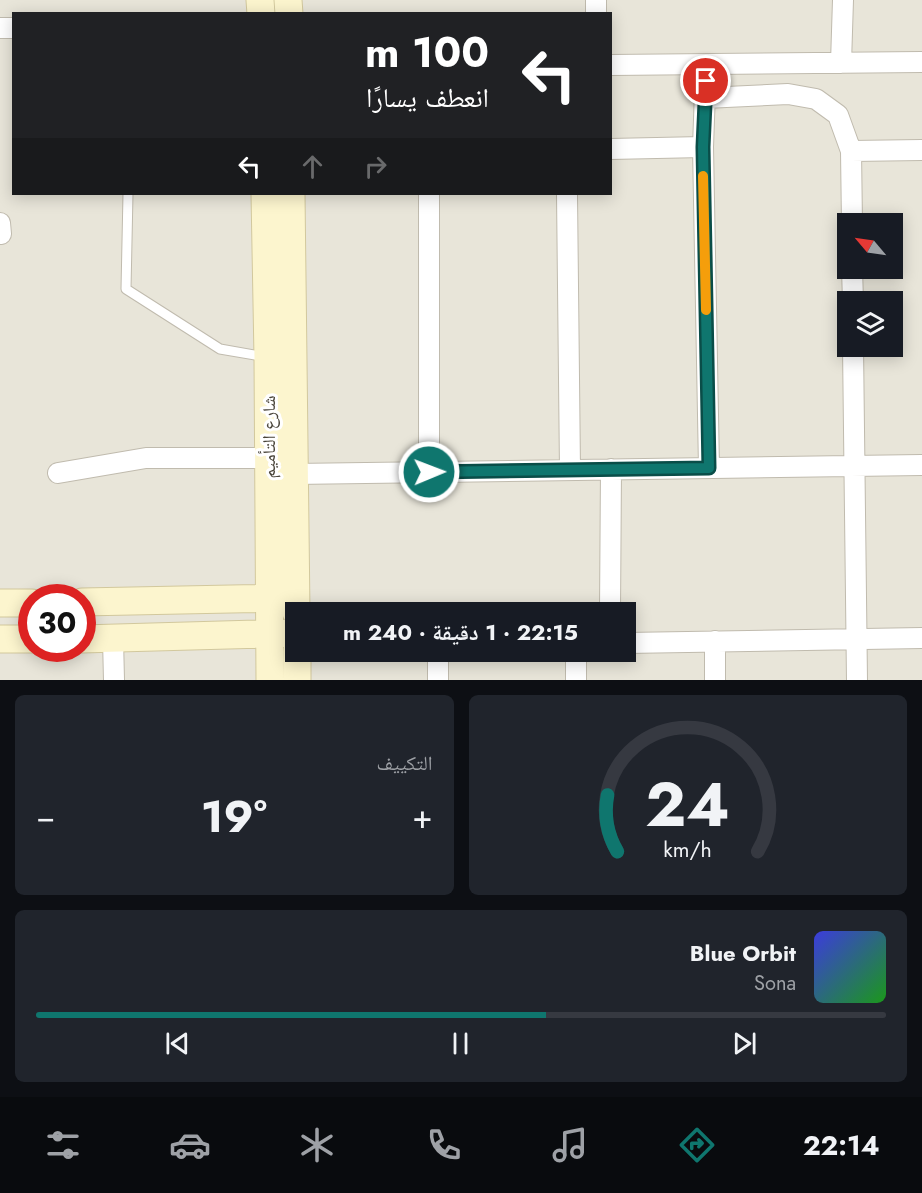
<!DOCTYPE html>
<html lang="ar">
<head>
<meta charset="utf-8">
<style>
	body { margin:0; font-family:Jost,"Noto Naskh Arabic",sans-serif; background:#20242c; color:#f1f3f6; direction:rtl; height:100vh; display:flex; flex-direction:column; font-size:22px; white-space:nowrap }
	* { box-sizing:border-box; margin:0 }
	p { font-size:20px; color:#9ea1a6 }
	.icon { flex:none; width:33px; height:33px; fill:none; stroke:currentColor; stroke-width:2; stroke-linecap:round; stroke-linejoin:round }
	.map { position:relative; height:680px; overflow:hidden; direction:ltr }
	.drawer { display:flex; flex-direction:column; gap:15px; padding:15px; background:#0d0f14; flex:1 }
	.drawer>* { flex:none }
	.top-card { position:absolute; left:12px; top:12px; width:600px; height:183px; border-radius:0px; box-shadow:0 3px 15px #0003; direction:rtl; background:#202124; color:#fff; overflow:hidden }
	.needle { width:39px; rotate:299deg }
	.tools { position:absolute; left:837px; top:213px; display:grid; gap:12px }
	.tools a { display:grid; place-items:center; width:66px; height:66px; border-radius:0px; background:#171b24; box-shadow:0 3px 15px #0003; font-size:30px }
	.speed { position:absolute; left:18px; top:584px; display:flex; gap:12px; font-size:30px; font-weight:700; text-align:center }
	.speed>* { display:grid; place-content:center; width:78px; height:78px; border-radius:50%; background:#171b24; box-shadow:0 3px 15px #0003; line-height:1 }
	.speed .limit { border:9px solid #d22; background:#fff; color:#111 }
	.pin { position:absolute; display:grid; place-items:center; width:51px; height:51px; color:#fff; margin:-26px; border:3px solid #fff; border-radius:50%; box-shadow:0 2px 6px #0007 }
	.me { position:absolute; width:66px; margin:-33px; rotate:89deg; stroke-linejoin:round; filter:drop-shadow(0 0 4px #0008) }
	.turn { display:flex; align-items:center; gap:21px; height:126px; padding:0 24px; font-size:27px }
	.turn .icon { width:78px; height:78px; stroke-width:2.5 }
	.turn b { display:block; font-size:42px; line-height:51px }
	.lanes { display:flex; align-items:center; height:57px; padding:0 24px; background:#0003; justify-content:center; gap:30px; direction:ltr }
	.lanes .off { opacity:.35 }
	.big { font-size:45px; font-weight:700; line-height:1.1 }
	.drawer .widget { flex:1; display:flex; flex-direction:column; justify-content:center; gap:9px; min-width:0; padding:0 21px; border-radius:9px; background:#20242c }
	.drawer .dial { align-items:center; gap:0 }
	.dial svg { height:156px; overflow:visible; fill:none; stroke:#363941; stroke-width:7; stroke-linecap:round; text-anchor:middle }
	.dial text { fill:#f1f3f6; stroke:none }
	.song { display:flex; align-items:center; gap:18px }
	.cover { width:72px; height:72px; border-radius:9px; background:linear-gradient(135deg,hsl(240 70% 55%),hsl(120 70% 35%)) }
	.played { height:6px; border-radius:3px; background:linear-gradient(90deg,#0f766e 60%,#363941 60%) }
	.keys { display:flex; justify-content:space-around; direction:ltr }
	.heat { display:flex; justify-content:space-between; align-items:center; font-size:33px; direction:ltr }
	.drawer .tiles { flex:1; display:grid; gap:15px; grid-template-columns:1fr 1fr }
	.widget:last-child { grid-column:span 2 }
	.trip { position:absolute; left:285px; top:602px; width:351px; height:60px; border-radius:0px; background:#171b24; box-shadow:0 3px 15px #0003; font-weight:700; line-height:60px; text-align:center; direction:rtl }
	.dock { display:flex; height:96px; justify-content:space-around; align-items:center; background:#090b0e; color:#9ea1a6 }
	.dock .icon { width:42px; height:42px }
	.dock .current { color:#0f766e }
	.dock b { font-size:27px; color:#f1f3f6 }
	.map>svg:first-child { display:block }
</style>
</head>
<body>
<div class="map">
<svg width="922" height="680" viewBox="0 0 922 680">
	<rect width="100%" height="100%" fill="#f5f3eb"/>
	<path fill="#e8e5d9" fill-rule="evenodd" d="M 0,0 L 922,0 L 922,680 L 0,680 ZM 14,14 L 610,14 L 610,194 L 14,194 ZM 848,224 L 892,224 L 892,268 L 848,268 ZM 848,302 L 892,302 L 892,346 L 848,346 ZM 32,597 L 82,597 L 82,648 L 32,648 ZM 296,612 L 626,612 L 626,651 L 296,651 Z"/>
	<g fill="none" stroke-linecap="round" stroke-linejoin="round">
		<defs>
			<path id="service" d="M 128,194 L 126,289 L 220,349 L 266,357"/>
			<path id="minor" d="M 596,0 L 596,14
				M 0,28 L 14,28
				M 841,63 L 843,0
				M 706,64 L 703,147 L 709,468
				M 610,65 L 922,62
				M 705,98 L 788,94 L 816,99 L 838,115 L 851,151 L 852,224
				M 610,149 L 703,147
				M 851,151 L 922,150
				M 429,194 L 429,472
				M 567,194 L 570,470
				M 0,223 L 1,234
				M 852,268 L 853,302
				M 853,346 L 857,680
				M 58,473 L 146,458 L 269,458
				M 294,474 L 922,465
				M 610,612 L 611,469
				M 113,639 L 114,680
				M 715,641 L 715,680
				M 626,643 L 922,638
				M 576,651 L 576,680
				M 438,680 L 438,651"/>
			<path id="secondary" d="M 260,0 L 261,14
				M 288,0 L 289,14
				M 265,194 L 268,358 L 270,680
				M 291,194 L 296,612
				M 82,602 L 285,598
				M 0,603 L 32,603
				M 0,639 L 32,639
				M 82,639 L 296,633
				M 297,651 L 297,680"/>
		</defs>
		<use href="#service" stroke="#c0bbae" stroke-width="11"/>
		<use href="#minor" stroke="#c0bbae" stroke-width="22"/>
		<use href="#secondary" stroke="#d2c89d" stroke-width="29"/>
		<use href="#service" stroke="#fff" stroke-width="9"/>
		<use href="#minor" stroke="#fff" stroke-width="20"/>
		<use href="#secondary" stroke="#fcf5ce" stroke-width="27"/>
	</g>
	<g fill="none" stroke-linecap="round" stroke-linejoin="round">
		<defs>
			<path id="route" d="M 429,472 L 709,468 L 703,147 L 706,81"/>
		</defs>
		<use href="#route" stroke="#0a4d48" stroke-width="15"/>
		<use href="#route" stroke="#0f766e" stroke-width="10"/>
		<path stroke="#f59e0b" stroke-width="10" d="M 703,176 L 706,310"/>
	</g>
	<g text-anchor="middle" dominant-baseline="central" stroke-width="6" stroke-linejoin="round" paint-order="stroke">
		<g font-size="18" fill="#494439" stroke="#fff">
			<text transform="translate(269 437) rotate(-90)">شارع التأميم</text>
		</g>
	</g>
</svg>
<div class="tools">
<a><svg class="needle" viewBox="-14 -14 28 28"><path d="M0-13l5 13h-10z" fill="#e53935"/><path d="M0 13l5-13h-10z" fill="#9ea1a6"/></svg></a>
<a><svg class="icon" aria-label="layers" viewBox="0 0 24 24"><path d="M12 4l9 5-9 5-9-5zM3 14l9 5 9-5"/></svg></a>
</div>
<div class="speed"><div class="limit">30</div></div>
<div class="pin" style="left:706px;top:81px;background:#d93025"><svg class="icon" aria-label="arrive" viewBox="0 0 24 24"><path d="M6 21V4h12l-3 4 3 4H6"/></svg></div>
<svg class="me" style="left:429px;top:472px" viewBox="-20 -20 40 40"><circle r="17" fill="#0f766e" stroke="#fff" stroke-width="3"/><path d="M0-11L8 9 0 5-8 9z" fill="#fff"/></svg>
<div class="trip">22:15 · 1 دقيقة · 240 m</div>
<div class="top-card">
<div class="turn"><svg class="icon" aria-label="left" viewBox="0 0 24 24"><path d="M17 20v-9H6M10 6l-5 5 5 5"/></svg><div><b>100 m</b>انعطف يسارًا</div></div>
<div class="lanes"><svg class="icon" aria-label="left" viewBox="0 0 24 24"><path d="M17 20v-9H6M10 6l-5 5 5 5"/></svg><svg class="icon off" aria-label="ahead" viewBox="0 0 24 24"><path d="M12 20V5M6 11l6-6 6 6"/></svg><svg class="icon off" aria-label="right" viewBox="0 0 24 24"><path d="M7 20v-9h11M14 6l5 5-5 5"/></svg></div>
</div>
</div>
<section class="drawer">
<div class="tiles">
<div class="widget dial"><svg viewBox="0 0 100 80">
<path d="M14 69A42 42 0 1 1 86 69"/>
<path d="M14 69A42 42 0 0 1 9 40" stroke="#0f766e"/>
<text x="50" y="56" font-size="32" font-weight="700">24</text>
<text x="50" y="72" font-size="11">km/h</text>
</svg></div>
<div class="widget"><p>التكييف</p>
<div class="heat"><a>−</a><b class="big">19°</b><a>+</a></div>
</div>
<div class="widget">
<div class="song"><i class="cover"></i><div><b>Blue Orbit</b><p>Sona</p></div></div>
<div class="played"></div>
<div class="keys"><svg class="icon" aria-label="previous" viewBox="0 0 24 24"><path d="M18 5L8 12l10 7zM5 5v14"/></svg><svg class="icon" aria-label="pause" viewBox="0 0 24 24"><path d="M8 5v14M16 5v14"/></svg><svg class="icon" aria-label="next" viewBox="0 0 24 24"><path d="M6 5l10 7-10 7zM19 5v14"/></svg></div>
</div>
</div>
</section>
<nav class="dock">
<b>22:14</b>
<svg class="icon current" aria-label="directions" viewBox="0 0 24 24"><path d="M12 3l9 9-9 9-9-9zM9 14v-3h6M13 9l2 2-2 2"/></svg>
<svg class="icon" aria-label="music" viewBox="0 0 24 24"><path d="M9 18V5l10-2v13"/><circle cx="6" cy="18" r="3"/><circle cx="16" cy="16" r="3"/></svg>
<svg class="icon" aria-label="phone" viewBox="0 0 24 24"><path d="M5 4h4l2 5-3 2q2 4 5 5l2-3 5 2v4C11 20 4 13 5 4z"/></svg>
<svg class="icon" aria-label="climate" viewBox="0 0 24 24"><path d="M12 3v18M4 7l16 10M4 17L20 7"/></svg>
<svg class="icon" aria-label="car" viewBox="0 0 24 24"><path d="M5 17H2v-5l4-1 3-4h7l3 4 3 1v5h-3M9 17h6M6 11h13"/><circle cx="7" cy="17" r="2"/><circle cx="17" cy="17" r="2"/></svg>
<svg class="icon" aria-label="filters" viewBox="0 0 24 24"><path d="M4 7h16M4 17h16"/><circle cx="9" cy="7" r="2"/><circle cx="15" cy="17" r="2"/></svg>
</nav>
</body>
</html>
